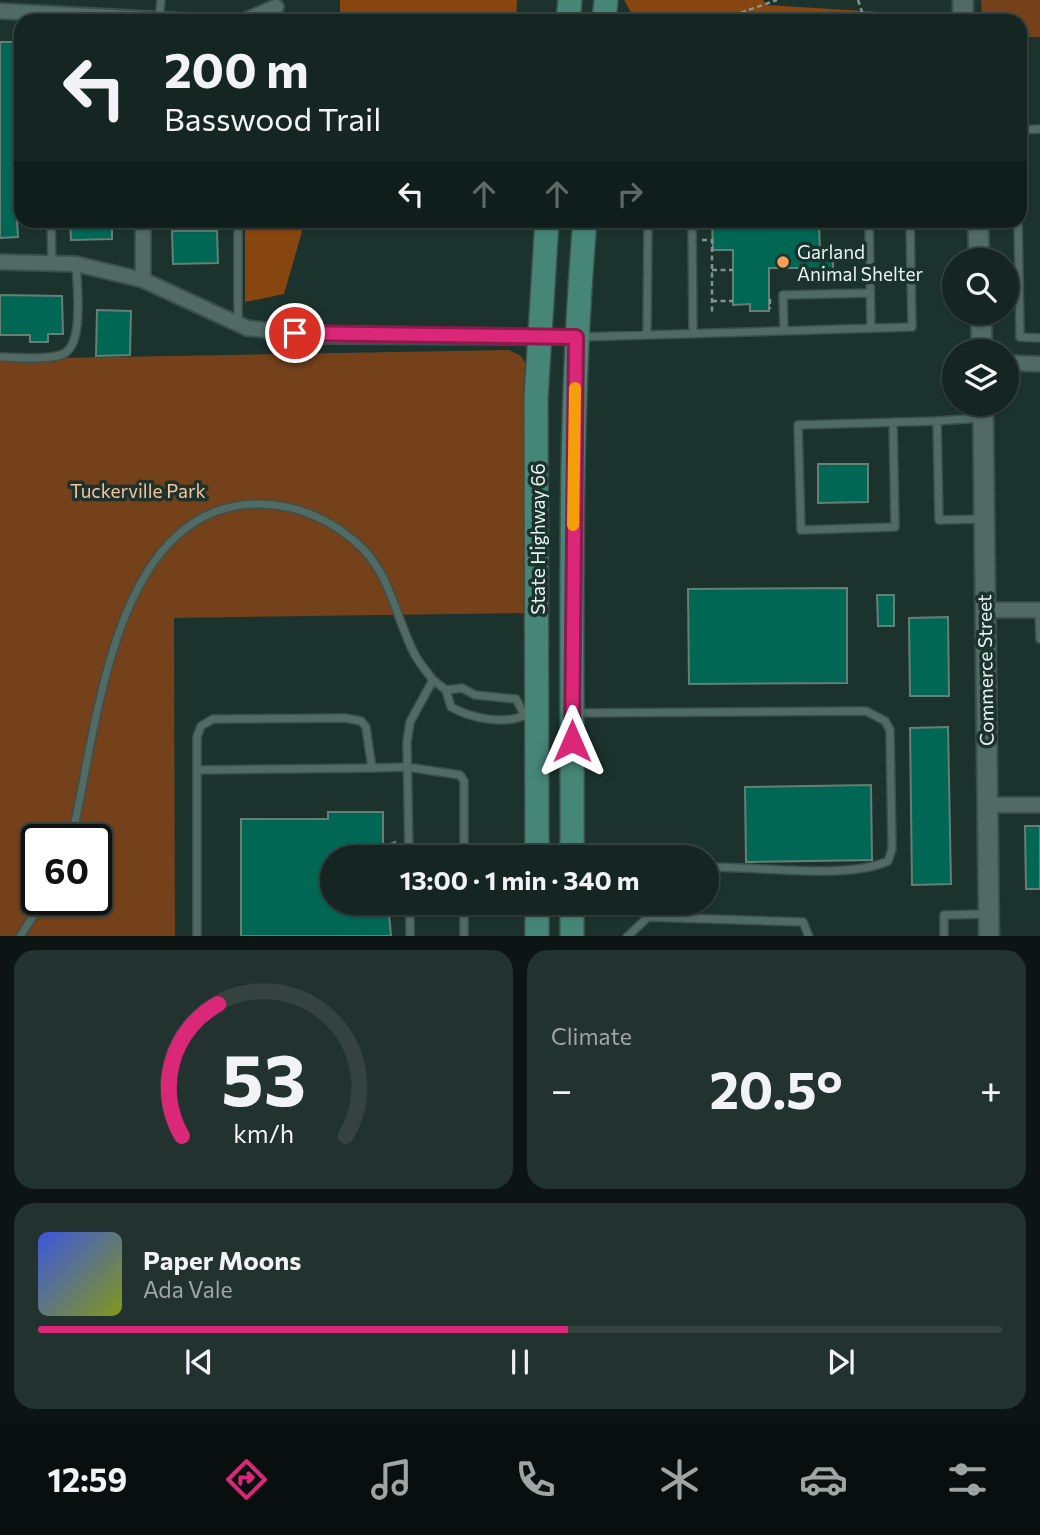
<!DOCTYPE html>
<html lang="en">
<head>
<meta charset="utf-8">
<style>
	body { margin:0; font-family:Commissioner,sans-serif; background:#22322f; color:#f1f3f6; height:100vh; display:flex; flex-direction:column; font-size:26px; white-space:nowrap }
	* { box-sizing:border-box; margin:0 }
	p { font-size:23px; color:#9da5a5 }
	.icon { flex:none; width:38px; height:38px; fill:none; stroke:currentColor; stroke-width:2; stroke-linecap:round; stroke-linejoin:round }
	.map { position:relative; height:936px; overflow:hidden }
	.drawer { display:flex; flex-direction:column; gap:14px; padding:14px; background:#0c1513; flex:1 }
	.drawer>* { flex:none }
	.hud { position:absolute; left:14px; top:14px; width:1013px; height:214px; border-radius:21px; box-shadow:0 2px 5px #0004,0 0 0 2px #344340; background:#152622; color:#f1f3f6; overflow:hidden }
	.fabs { position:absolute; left:942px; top:248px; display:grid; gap:14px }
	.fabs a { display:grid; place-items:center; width:77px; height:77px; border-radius:50%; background:#152622; box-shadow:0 2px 5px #0004,0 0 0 2px #344340; font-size:35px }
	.speed { position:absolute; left:21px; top:824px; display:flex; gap:14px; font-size:35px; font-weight:700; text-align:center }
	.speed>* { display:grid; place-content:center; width:91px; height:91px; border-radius:50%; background:#152622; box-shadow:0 2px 5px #0004,0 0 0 2px #344340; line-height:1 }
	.speed .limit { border:4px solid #111; border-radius:10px; background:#fff; color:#111 }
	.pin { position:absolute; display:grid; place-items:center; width:60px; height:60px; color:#fff; margin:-30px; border:4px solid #fff; border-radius:50%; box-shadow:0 2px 7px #0007 }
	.me { position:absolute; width:77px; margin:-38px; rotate:0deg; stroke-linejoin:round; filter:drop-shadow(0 0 5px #0008) }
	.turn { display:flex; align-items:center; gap:24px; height:147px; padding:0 35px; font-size:32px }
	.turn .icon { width:91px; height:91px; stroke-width:2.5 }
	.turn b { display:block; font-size:49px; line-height:60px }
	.lanes { display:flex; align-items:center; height:66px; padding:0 35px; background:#0003; justify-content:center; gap:35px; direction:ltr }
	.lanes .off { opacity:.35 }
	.big { font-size:52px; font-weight:700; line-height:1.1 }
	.drawer .widget { flex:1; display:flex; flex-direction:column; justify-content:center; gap:10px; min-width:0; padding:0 24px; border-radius:21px; background:#22322f }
	.drawer .dial { align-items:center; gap:0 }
	.dial svg { height:182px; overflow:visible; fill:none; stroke:#344340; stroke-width:7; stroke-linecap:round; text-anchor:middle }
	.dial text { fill:#f1f3f6; stroke:none }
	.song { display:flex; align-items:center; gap:21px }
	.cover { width:84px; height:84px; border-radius:10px; background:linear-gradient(135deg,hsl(230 70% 55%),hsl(70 70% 35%)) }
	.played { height:7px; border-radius:4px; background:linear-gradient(90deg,#db2777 55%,#344340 55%) }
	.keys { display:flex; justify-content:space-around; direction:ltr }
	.heat { display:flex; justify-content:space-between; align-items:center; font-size:38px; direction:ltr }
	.drawer .tiles { flex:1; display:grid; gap:14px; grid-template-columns:1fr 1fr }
	.widget:last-child { grid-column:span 2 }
	.trip { position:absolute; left:320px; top:845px; width:399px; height:70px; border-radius:35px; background:#152622; box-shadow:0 2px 5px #0004,0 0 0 2px #344340; font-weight:700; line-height:70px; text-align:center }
	.tab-bar { display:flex; height:112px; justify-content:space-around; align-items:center; background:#080f0e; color:#9da5a5 }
	.tab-bar .icon { width:49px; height:49px }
	.tab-bar .current { color:#db2777 }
	.tab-bar b { font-size:32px; color:#f1f3f6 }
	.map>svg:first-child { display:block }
</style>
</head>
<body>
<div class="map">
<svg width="1040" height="937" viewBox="0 0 1040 937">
	<rect width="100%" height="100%" fill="#1c332d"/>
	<path fill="#74411b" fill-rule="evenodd" d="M 981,0 L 1040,0 L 1040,37 L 1020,37 L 1020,21 L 982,21 Z
		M 509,350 L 521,356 L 527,366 L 525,613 L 174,618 L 175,936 L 0,936 L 0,359 ZM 37,840 L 96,840 L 96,900 L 37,900 Z"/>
	<path fill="#87460f" d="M 340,0 L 517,0 L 516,21 L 340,21 Z
		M 624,0 L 763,0 L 766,5 L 929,15 L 930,21 L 636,21 Z
		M 245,221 L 305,221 L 284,294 L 245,302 Z"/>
	<path fill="#006755" stroke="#657f77" stroke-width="2" d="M 0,42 L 21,42 L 21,220 L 17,220 L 18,237 L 0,238 Z
		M 70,220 L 112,220 L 112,239 L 71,240 Z
		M 712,220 L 819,220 L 820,256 L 833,256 L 833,278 L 803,278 L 803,268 L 769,268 L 769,311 L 750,311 L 750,304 L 733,305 L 733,250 L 713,250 Z
		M 172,231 L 217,231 L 218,263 L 173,264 Z
		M 0,295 L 62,296 L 63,334 L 48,334 L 48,342 L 30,342 L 30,335 L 0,335 Z
		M 97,310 L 131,311 L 130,355 L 96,356 Z
		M 818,464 L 868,464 L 868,502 L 818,503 Z
		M 847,588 L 847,683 L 689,684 L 688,589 Z
		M 877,595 L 894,595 L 894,626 L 878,626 Z
		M 948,617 L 949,696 L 910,696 L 909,618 Z
		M 948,727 L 951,884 L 912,885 L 910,728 Z
		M 871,785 L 872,860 L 746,862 L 745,787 Z
		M 328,812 L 383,812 L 383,847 L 395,842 L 396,858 L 332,858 L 332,903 L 388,903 L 391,936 L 241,936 L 241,819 L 328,819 Z
		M 1025,826 L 1040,826 L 1040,889 L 1026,889 Z"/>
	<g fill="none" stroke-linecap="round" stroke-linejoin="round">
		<defs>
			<path id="lane" d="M 159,19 L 161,0
				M 1020,130 L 1040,129
				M 51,220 L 52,263
				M 238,220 L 238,323
				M 692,220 L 693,333
				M 869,220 L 871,328
				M 1006,274 L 1019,274 L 1018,220
				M 1019,274 L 1020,337 L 1040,338
				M 784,331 L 783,295 L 870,293
				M 647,335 L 648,220
				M 580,337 L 912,327 L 910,220
				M 0,357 C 15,357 53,361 65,353 C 84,341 77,284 76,264
				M 981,418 L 937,421 L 939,520 L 982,519
				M 893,422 L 895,527 L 801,530 L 798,425 L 937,421
				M 1039,610 L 1040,639
				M 446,690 L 462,688 L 475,695 L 516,699 L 524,714
				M 576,713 L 866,711 L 885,721 L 890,730 L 892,849 L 888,861 C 849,880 752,866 707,867
				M 197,770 L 372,768
				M 71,840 C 97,735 110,508 255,504 C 296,503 336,521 364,550 C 391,578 397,621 415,655 C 420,664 427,672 433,680
				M 409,858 L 407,742 L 410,722 L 433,680 L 446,690 L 451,707 C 469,717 492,722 513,719 C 523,717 524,714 535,717
				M 410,903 L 410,937
				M 464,903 L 464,937
				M 20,937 L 43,900
				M 197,937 L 197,737 L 201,726 L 213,719 L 345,718 L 361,721 L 366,727 L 372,768 L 407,767 L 460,775 L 464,781 L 464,858
				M 627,937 L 648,917 L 803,922 L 809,937
				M 944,937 L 944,915 L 988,914"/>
			<path id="street" d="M 0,11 L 188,21
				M 244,21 L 276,7
				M 0,262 L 76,264 L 143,280 L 247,328 L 319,336 L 576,337
				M 143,280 L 143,220
				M 1006,363 L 1040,364
				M 984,610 L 1040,610
				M 987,805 L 1040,805"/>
			<path id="secondary" d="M 963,0 L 963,21
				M 978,220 L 979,261
				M 981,313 L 982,352
				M 983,404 L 989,937"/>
			<path id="primary" d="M 568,21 L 570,0
				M 604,21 L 606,0
				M 537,858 L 536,398 L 547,220
				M 572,858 C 573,645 567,432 585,220
				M 537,937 L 537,903
				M 572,937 L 572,903"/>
		</defs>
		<use href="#lane" stroke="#3b504a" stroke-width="10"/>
		<use href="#street" stroke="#3b504a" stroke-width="18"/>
		<use href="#secondary" stroke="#3b504a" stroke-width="23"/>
		<use href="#primary" stroke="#3b504a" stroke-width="26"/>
		<path stroke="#82948f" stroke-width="2.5" stroke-dasharray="5 3.5" stroke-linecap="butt" d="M 858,0 L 865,21
			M 717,21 L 777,0
			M 702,240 L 712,240 L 712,312
			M 712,270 L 733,270
			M 770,299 L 770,309
			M 712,301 L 733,301"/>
		<use href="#lane" stroke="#516a63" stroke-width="7"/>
		<use href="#street" stroke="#516a63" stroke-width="14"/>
		<use href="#secondary" stroke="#516a63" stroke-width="19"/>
		<use href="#primary" stroke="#468676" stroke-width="23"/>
	</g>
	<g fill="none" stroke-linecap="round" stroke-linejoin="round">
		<defs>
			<path id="route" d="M 295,333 L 576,337 L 572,741"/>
		</defs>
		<use href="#route" stroke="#8e194d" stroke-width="18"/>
		<use href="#route" stroke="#db2777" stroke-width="12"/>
		<path stroke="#f59e0b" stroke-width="12" d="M 573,525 L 575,388"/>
	</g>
	<circle fill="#fd9c57" stroke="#1c332d" stroke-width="2.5" cx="783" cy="262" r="7"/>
	<g text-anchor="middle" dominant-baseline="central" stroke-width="7" stroke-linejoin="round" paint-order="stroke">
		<g font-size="19" fill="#e8f6f2" stroke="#1c332d" text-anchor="start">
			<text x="797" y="251">Garland<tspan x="797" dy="22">Animal Shelter</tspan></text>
		</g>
		<g font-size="19" fill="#fcc29d" stroke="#1c332d">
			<text x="138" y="490">Tuckerville Park</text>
		</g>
		<g font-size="19" fill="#e8f6f2" stroke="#1c332d">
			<text transform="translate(537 539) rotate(-90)">State Highway 66</text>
			<text transform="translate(985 670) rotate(-91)">Commerce Street</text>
		</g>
	</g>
</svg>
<div class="fabs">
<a><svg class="icon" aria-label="search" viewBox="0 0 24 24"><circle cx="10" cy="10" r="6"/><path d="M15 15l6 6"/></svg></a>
<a><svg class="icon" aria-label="layers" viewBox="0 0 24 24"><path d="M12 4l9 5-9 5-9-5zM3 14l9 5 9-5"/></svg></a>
</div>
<div class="speed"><div class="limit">60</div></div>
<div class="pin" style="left:295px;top:333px;background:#d93025"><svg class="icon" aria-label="arrive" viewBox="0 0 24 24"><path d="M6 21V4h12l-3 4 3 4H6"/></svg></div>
<svg class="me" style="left:572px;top:741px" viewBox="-20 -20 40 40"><path d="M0-17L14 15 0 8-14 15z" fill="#db2777" stroke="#fff" stroke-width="4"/></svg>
<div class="trip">13:00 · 1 min · 340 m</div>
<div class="hud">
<div class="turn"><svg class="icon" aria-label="left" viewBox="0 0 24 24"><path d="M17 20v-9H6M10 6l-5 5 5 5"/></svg><div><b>200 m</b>Basswood Trail</div></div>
<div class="lanes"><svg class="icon" aria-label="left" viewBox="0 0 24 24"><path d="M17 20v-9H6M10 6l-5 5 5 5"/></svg><svg class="icon off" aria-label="ahead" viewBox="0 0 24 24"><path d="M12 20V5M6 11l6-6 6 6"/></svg><svg class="icon off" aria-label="ahead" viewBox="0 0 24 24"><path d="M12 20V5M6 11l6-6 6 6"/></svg><svg class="icon off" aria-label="right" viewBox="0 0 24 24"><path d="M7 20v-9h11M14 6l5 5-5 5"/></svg></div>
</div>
</div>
<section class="drawer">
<div class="tiles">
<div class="widget dial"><svg viewBox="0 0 100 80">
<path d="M14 69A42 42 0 1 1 86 69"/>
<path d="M14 69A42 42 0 0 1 30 11" stroke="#db2777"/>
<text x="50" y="56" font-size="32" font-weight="700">53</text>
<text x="50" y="72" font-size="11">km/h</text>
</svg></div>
<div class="widget"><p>Climate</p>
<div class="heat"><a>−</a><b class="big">20.5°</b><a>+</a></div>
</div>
<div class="widget">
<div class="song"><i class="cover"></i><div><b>Paper Moons</b><p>Ada Vale</p></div></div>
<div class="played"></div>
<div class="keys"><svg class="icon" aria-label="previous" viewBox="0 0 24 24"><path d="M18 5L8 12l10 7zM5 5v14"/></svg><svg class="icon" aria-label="pause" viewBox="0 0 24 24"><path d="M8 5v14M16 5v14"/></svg><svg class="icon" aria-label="next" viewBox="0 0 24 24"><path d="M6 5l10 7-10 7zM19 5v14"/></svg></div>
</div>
</div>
</section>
<nav class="tab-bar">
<b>12:59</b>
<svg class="icon current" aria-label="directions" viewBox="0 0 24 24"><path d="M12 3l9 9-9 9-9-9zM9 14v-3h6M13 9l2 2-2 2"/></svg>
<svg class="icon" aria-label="music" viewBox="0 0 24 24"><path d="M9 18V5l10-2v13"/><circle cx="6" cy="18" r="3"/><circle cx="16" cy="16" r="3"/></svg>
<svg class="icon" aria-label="phone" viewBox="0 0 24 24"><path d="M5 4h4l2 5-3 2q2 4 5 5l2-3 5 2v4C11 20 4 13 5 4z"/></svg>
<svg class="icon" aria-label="climate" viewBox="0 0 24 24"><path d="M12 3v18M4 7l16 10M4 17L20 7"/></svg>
<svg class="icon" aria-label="car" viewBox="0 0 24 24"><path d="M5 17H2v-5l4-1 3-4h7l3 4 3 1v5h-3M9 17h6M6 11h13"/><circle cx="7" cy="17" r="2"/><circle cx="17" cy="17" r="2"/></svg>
<svg class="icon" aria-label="filters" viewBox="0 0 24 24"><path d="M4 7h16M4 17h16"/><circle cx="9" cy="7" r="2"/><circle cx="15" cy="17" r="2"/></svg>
</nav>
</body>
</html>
